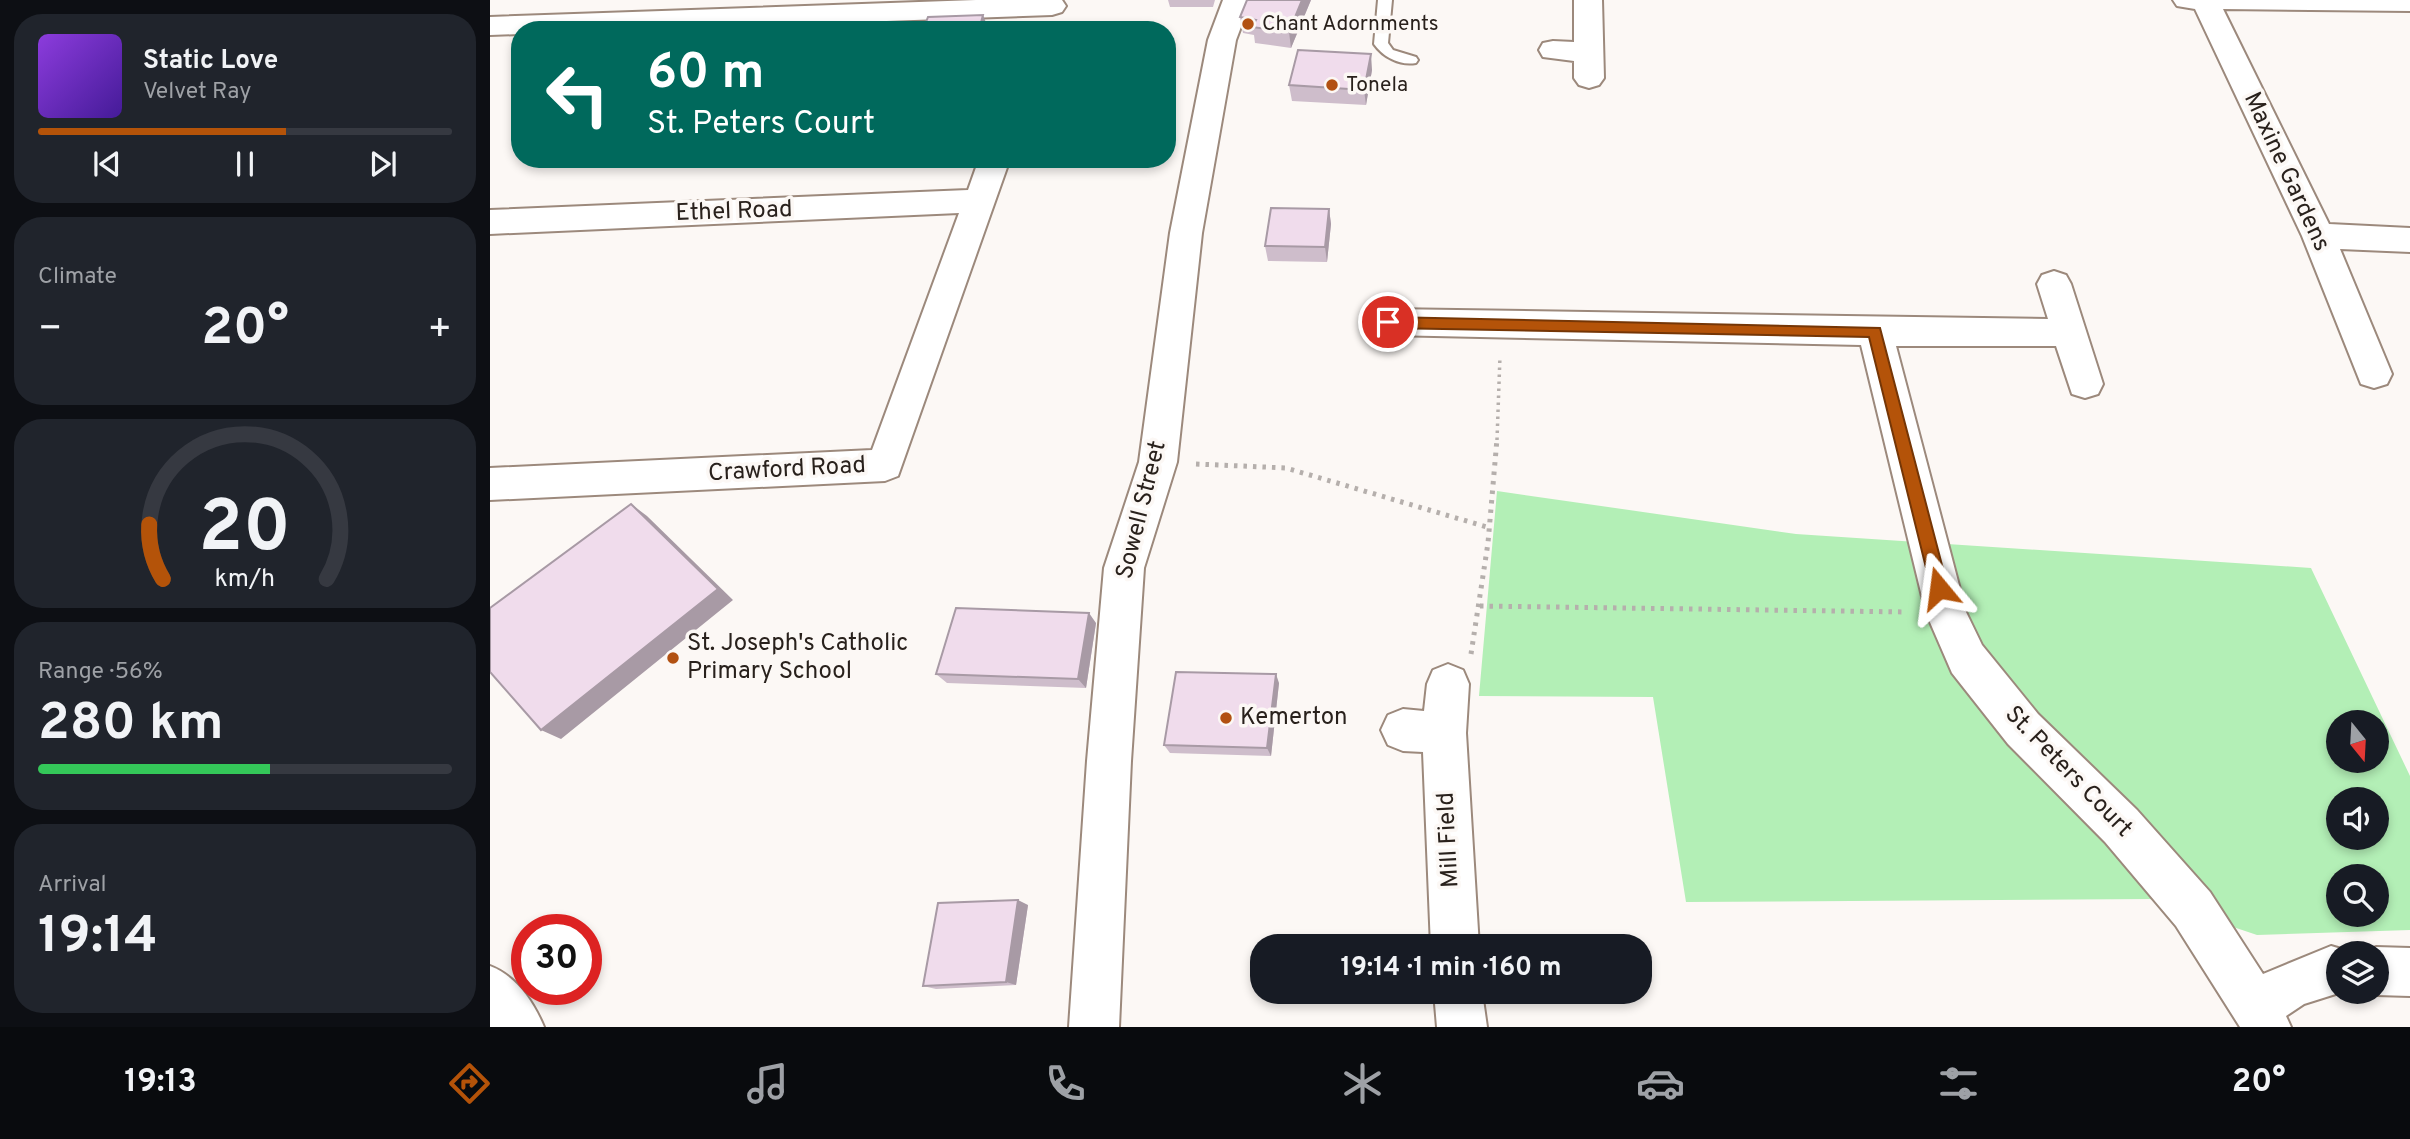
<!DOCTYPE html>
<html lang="en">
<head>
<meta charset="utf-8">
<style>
	body { margin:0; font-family:Overpass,sans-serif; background:#20242c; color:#f1f3f6; height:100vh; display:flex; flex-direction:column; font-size:26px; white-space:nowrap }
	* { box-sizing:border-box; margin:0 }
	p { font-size:23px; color:#9ea1a6 }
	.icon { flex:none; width:38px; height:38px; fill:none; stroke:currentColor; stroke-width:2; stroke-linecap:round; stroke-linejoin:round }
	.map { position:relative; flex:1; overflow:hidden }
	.drawer { display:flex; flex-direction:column; gap:14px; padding:14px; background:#0d0f14; width:490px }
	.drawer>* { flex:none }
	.top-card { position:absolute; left:21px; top:21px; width:665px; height:147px; border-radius:28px; box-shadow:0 4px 10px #0003; background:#00695c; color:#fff; overflow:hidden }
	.needle { width:46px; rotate:162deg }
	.buttons { position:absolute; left:1836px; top:710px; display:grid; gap:14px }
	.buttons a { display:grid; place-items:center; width:63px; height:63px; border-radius:50%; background:#171b24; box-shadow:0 4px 10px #0003; font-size:35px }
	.speed { position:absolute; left:21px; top:914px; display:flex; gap:14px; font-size:35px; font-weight:700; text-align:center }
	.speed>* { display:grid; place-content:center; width:91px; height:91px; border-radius:50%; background:#171b24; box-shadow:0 4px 10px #0003; line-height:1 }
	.speed .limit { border:10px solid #d22; background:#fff; color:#111 }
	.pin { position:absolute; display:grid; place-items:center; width:60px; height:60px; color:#fff; margin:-30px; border:4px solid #fff; border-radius:50%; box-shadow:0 2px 7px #0007 }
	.me { position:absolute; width:77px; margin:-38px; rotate:344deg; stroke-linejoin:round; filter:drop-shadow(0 0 5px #0008) }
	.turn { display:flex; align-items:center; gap:24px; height:147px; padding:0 21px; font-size:32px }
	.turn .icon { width:91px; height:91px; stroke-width:2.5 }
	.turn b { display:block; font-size:49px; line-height:60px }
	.big { font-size:52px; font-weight:700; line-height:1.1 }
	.drawer .tile { flex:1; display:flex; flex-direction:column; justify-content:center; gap:10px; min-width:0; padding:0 24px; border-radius:28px; background:#20242c }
	.drawer .dial { align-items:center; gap:0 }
	.dial svg { height:182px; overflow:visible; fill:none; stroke:#363941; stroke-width:7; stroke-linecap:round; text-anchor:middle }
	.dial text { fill:#f1f3f6; stroke:none }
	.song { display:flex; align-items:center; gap:21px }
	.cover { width:84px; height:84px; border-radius:10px; background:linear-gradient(135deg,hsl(270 70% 55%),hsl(260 70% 35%)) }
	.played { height:7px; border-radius:4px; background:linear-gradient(90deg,#b45309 60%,#363941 60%) }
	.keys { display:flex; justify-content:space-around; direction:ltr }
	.heat { display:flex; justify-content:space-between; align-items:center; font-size:38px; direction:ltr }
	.charge { height:10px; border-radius:5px; background:linear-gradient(90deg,#34c759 56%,#363941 0) }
	.trip { position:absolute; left:760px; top:934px; width:402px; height:70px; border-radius:28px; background:#171b24; box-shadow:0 4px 10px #0003; font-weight:700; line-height:70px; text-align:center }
	.tabs { display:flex; height:112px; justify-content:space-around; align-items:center; background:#090b0e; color:#9ea1a6 }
	.tabs .icon { width:49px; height:49px }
	.tabs .current { color:#b45309 }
	.tabs b { font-size:32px; color:#f1f3f6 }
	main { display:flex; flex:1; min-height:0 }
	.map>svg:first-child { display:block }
</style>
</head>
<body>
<main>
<section class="drawer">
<div class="tile">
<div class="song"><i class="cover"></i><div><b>Static Love</b><p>Velvet Ray</p></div></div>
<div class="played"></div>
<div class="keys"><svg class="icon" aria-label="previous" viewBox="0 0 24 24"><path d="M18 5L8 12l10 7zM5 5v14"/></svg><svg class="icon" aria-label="pause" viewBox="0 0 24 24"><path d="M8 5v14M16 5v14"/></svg><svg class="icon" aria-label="next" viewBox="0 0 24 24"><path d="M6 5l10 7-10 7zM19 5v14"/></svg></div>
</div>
<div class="tile"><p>Climate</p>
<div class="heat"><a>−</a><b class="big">20°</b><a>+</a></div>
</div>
<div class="tile dial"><svg viewBox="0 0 100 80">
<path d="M14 69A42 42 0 1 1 86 69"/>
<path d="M14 69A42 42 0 0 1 8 45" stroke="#b45309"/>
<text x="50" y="56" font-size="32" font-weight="700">20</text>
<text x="50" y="72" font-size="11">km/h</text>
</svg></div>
<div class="tile"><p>Range · 56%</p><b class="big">280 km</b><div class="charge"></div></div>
<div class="tile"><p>Arrival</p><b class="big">19:14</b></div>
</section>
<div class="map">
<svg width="1920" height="1027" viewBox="0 0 1920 1027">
	<rect width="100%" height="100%" fill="#fcf8f5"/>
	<path fill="#b3efb6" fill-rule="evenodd" d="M 1007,491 L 1306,534 L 1821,568 L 1920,776 L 1920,930 L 1767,935 L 1660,899 L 1196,902 L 1163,697 L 989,696 ZM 1848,723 L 1886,723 L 1886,761 L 1848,761 ZM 1848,800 L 1886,800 L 1886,838 L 1848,838 ZM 1848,877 L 1886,877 L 1886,915 L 1848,915 Z"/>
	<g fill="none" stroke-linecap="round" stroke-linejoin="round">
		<defs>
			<path id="lane" d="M 888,0 L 902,0 L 898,43 L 903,50 L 926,57 L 928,60 L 926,63 C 910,66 893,57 884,44 Z"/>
			<path id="street" d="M 486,0 L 572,0 L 576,6 L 572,12 L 562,15 L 143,30 L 30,30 L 30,34 L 0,35 L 0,17 Z
				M 733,0 L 761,0 L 746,40 L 712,233 L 687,462 L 654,568 L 641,761 L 629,1027 L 579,1027 L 597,761 L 614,568 L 649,462 L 680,233 L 718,40 Z
				M 1084,0 L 1112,0 L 1114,78 L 1109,85 L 1099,88 L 1089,85 L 1084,78 L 1084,61 L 1053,57 L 1049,50 L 1053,43 L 1063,41 L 1084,42 Z
				M 1683,0 L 1920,0 L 1920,11 L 1733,9 L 1839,224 L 1920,228 L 1920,252 L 1850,249 L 1902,374 L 1897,384 L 1884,388 L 1871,384 L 1812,236 L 1705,9 L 1687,6 Z
				M 489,159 L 520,159 L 408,476 L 395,481 L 0,500 L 0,468 L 382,450 L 469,213 L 0,234 L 0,210 L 478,190 Z
				M 1564,271 L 1576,275 L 1581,284 L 1613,384 L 1608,394 L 1595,398 L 1582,394 L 1566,346 L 1406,346 L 1476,612 L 1492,645 L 1548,714 L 1647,810 L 1720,892 L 1773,974 L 1841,946 L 1865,953 L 1848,954 L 1848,992 L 1852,992 L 1814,1004 L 1796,1016 L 1801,1027 L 1750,1027 L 1686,926 L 1615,842 L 1518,744 L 1462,673 L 1436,613 L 1371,345 L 898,335 L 886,331 L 881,322 L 886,313 L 898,309 L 1558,319 L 1547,284 L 1552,275 Z
				M 958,664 L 973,670 L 979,684 L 976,733 L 989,947 L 941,947 L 933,752 L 913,751 L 898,745 L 891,730 L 898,715 L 913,709 L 934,711 L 937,684 L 943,670 Z
				M 1886,947 L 1920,948 L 1920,996 L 1886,995 L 1879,992 L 1886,992 L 1886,954 L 1869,954 Z
				M 944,992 L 992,992 L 997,1027 L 947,1027 Z"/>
			<path id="secondary" d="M 0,966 C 26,976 43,1001 54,1027 L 0,1027 Z"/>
		</defs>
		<use href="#lane" stroke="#9c897c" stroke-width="4"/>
		<use href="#street" stroke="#9c897c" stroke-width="4"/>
		<use href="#secondary" stroke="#9c897c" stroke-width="4"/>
		<path stroke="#b5afac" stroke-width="3.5" stroke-dasharray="2.5 4.5" stroke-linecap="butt" d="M 1007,440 L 1010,356"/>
		<path stroke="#b5afac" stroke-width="5" stroke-dasharray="3.5 6" stroke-linecap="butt" d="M 706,464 L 796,468 L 997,527
			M 990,606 L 1417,612
			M 981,654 L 998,543 L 1007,439"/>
		<use href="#lane" fill="#fff" fill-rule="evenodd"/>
		<use href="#street" fill="#fff" fill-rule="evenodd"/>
		<use href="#secondary" fill="#fff" fill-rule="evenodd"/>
	</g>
	<path fill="#cebdcb" d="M 678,0 L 725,0 L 723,7 L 680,7 Z
		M 821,0 L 801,48 L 765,43 L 764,35 L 753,33 L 750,17 Z
		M 882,70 L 876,105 L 802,101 L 799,85 Z
		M 839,209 L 841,224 L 837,262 L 778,261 L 775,246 Z
		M 606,623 L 596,688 L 457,683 L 446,674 Z
		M 789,683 L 781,756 L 680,753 L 674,745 Z
		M 538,905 L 526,985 L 446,989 L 433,986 Z"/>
	<path fill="#a89aa5" d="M 812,0 L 821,0 L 801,48 L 799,32 Z
		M 493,15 L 499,30 L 489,30 Z
		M 881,54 L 882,70 L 876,105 L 874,90 Z
		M 839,209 L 841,224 L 837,262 L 835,247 Z
		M 141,504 L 157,516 L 243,600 L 71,739 L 51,730 Z
		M 599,613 L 606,623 L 596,688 L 588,679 Z
		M 786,674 L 789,683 L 781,756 L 777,748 Z
		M 528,900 L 538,905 L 526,985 L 516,982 Z"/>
	<path fill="#f0dcec" stroke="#a89aa5" stroke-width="2" d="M 757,0 L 812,0 L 799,32 L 762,27 L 766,20 L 750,17 Z
		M 493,15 L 489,30 L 433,30 L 438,17 Z
		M 808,50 L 881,54 L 874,90 L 799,85 Z
		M 781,208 L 839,209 L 835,247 L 775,246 Z
		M 141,504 L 228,589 L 51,730 L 0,672 L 0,608 Z
		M 466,608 L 599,613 L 588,679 L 446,674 Z
		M 686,672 L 786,674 L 777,748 L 674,745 Z
		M 528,900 L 516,982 L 433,986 L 448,903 Z"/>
	<path fill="#b45309" stroke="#753606" stroke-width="2" d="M 898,317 L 1390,328 L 1458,588 L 1455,593 L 1449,596 L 1443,593 L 1441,588 L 1379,337 L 898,328 L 890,322 Z"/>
	<g fill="#b25112" stroke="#fcf8f5" stroke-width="2.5">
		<circle cx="758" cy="24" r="7"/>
		<circle cx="842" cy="85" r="7"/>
		<circle cx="183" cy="658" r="7"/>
		<circle cx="736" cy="718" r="7"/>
	</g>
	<g text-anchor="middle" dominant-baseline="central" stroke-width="7" stroke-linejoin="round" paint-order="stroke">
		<g font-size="21" fill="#29211c" stroke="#fcf8f5" text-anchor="start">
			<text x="772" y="24">Chant Adornments</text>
			<text x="856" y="85">Tonela</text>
		</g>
		<g font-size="24" fill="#29211c" stroke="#fcf8f5">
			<text transform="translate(1796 172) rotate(65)">Maxine Gardens</text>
			<text transform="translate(244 212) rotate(-2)">Ethel Road</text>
			<text transform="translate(297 470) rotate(-3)">Crawford Road</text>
			<text transform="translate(652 510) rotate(-76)">Sowell Street</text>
			<text transform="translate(1578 772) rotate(46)">St. Peters Court</text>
			<text transform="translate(959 840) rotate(-93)">Mill Field</text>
		</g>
		<g font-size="24" fill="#29211c" stroke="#fcf8f5" text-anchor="start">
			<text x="197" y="644">St. Joseph's Catholic<tspan x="197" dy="28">Primary School</tspan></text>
			<text x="750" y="718">Kemerton</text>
		</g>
	</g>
</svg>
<div class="buttons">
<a><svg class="needle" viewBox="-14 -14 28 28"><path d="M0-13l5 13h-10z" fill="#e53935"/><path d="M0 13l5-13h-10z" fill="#9ea1a6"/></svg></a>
<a><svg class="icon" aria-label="sound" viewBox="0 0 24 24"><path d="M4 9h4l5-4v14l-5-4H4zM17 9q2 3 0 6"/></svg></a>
<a><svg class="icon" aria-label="search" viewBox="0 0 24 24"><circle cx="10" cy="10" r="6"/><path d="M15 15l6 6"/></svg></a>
<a><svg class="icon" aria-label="layers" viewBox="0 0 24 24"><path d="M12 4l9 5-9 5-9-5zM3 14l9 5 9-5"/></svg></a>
</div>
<div class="speed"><div class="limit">30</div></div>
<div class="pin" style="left:898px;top:322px;background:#d93025"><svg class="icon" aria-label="arrive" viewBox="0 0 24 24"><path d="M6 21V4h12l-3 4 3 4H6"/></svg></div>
<svg class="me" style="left:1449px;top:588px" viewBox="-20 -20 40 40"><path d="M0-17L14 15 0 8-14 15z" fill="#b45309" stroke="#fff" stroke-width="4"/></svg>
<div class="trip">19:14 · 1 min · 160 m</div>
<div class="top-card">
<div class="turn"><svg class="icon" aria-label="left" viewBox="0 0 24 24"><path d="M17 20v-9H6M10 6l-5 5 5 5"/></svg><div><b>60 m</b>St. Peters Court</div></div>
</div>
</div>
</main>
<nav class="tabs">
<b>19:13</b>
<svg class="icon current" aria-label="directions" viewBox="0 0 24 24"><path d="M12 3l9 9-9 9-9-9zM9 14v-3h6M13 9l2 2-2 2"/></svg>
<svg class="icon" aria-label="music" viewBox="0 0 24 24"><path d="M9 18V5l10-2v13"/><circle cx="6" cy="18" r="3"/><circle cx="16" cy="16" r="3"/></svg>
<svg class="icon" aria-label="phone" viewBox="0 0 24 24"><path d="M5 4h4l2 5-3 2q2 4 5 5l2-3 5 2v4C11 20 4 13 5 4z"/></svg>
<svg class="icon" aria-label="climate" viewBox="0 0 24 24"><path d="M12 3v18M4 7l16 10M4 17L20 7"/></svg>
<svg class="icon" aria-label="car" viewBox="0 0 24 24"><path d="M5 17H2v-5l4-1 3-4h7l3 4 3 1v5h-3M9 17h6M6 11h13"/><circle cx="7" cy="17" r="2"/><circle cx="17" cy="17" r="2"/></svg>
<svg class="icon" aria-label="filters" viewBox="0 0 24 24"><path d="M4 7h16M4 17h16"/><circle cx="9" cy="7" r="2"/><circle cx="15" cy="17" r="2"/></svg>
<b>20°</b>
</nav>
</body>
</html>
